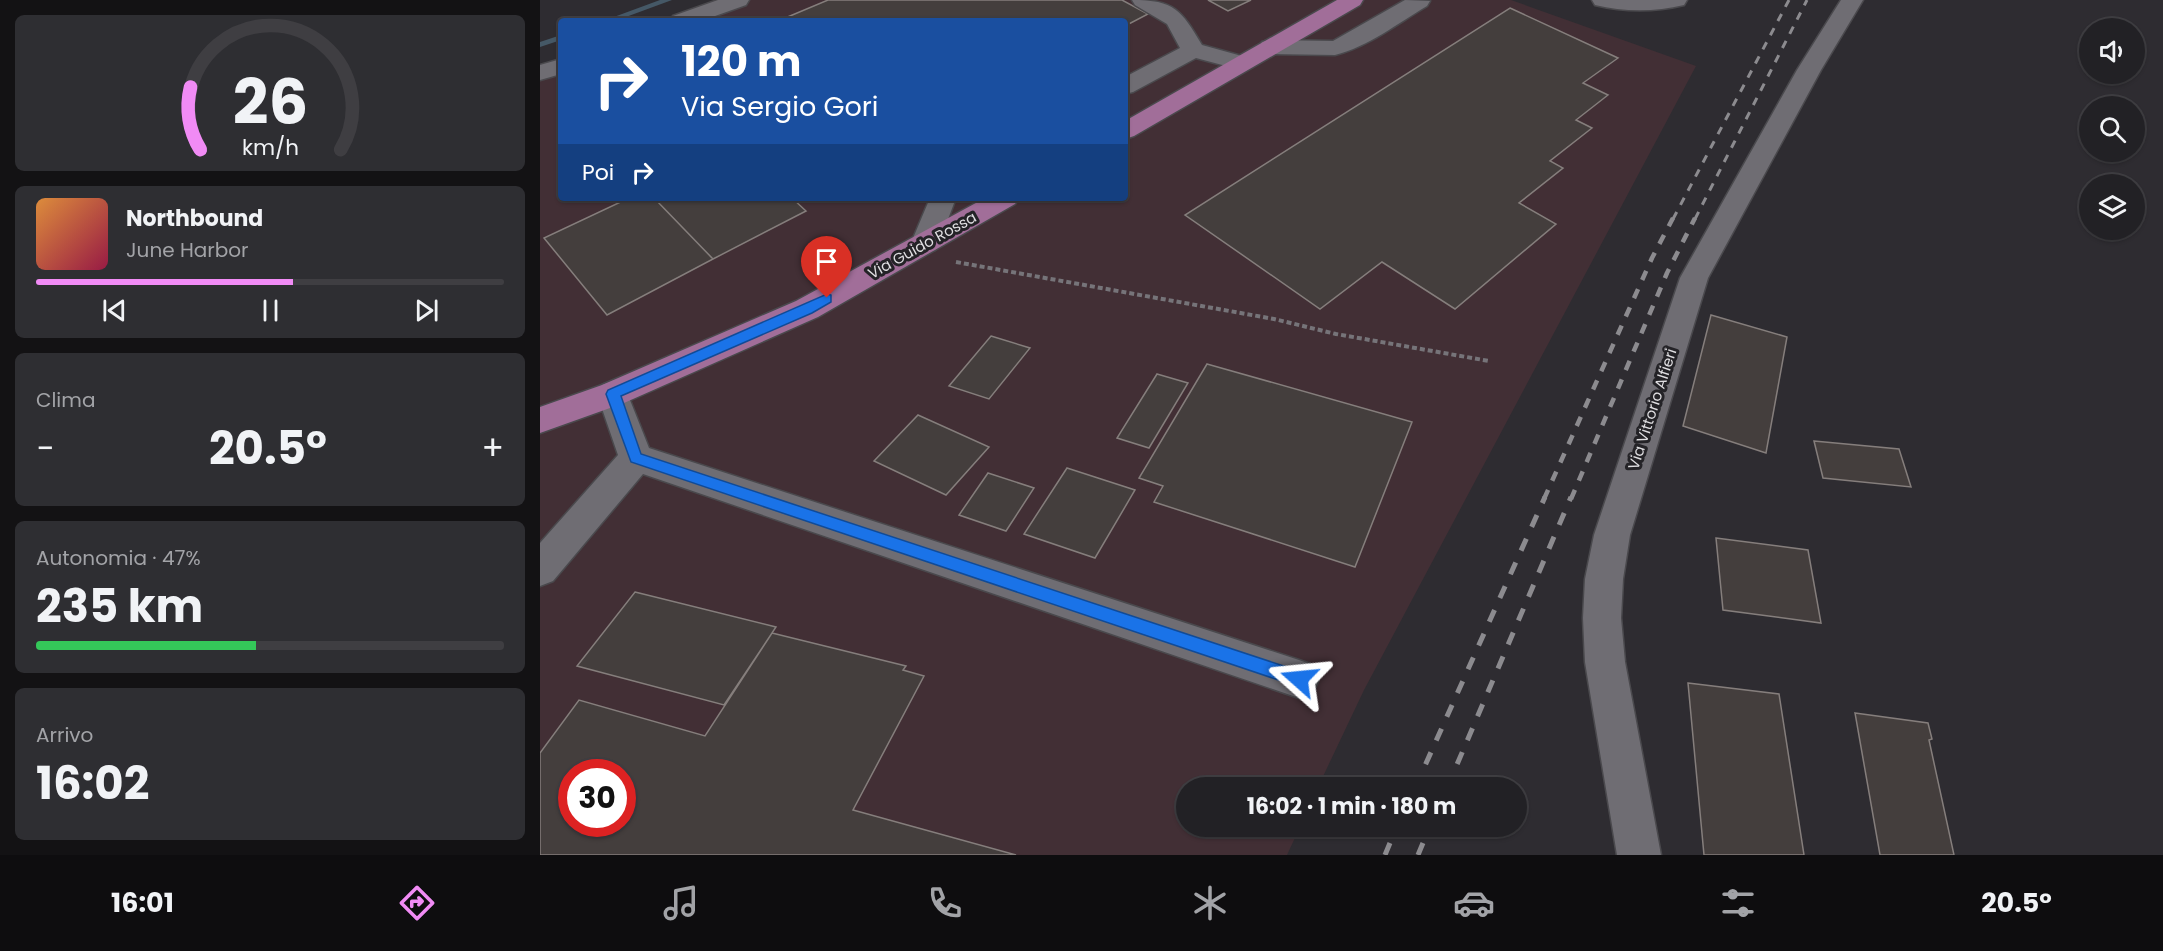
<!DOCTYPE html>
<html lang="it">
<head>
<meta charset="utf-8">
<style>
	body { margin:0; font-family:Poppins,sans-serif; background:#2e2e32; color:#f1f3f6; height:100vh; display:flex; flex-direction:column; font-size:22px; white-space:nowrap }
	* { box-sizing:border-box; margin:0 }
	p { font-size:20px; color:#a2a3a7 }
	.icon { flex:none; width:33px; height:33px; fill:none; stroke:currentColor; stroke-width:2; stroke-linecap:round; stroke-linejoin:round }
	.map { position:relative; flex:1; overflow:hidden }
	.drawer { display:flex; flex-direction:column; gap:15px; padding:15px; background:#131214; width:540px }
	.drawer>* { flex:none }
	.top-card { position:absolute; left:18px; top:18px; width:570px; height:183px; border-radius:6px; box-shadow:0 2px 4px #0004,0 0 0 2px #3f3e42; background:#1a4fa0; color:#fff; overflow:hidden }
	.buttons { position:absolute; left:1539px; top:18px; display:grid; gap:12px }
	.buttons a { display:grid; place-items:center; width:66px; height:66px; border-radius:50%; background:#222125; box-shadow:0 2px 4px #0004,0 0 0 2px #3f3e42; font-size:30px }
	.speed { position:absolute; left:18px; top:759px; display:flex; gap:12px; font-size:30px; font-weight:700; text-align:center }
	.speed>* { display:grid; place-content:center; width:78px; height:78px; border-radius:50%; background:#222125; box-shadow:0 2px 4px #0004,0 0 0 2px #3f3e42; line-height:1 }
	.speed .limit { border:9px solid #d22; background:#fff; color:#111 }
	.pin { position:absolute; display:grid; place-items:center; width:51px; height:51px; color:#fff; margin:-62px -26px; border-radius:50% 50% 50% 0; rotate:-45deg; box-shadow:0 0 6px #0007 }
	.pin .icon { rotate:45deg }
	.me { position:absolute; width:66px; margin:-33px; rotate:288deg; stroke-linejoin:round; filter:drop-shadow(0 0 4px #0008) }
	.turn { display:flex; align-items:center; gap:21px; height:126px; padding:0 24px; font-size:27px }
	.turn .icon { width:78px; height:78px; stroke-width:2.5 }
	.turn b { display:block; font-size:42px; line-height:51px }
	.then { display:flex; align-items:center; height:57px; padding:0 24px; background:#0003; gap:12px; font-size:22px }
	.big { font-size:45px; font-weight:700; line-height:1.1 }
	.drawer .widget { flex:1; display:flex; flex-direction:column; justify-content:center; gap:9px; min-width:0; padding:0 21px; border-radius:9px; background:#2e2e32 }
	.drawer .dial { align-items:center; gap:0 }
	.dial svg { height:156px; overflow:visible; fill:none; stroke:#3f3e42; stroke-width:7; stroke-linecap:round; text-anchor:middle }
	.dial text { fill:#f1f3f6; stroke:none }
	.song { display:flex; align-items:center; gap:18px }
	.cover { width:72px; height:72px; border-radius:9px; background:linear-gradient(135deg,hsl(30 70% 55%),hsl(340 70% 35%)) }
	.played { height:6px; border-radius:3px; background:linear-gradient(90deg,#f18bf5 55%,#3f3e42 55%) }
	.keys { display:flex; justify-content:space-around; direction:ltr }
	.heat { display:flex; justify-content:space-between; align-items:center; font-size:33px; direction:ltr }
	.charge { height:9px; border-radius:4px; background:linear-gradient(90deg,#34c759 47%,#3f3e42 0) }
	.trip { position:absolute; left:636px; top:777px; width:351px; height:60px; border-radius:30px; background:#222125; box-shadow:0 2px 4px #0004,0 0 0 2px #3f3e42; font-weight:700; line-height:60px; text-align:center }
	.dock { display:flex; height:96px; justify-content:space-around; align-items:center; background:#0e0d0f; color:#a2a3a7 }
	.dock .icon { width:42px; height:42px }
	.dock .selected { color:#f18bf5 }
	.dock b { font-size:27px; color:#f1f3f6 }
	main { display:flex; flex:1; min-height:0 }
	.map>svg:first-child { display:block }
</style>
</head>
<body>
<main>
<section class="drawer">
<div class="widget dial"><svg viewBox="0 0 100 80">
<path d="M14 69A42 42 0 1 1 86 69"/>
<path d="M14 69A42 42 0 0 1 9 37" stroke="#f18bf5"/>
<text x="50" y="56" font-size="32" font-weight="700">26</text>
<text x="50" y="72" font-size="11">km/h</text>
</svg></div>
<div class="widget">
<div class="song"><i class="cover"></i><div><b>Northbound</b><p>June Harbor</p></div></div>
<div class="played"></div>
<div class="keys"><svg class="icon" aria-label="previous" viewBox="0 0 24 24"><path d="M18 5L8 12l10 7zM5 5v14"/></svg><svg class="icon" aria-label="pause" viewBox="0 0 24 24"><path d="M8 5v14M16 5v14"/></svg><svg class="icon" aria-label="next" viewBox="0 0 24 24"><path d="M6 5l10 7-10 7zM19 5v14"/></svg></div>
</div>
<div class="widget"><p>Clima</p>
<div class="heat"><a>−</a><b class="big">20.5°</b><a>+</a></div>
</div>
<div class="widget"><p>Autonomia · 47%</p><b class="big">235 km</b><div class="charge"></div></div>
<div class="widget"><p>Arrivo</p><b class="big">16:02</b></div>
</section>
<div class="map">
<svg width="1623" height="855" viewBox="0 0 1623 855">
	<rect width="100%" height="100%" fill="#2e2c31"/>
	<path fill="#422f35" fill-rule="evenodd" d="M 208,0 L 971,0 L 1156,66 L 824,690 L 778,787 L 646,788 L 646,826 L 760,827 L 747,855 L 0,855 L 0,78 L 21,70 L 21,198 L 585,198 L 585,21 L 152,21 ZM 32,772 L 82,772 L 82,824 L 32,824 Z"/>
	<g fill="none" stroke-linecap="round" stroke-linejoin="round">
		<path fill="#455866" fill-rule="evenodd" d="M 120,0 L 132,0 L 75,21 L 63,21 Z
			M 21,35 L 21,40 L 0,47 L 0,42 Z"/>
	</g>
	<path fill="#443e3d" stroke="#857e7c" stroke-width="1.5" fill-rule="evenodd" d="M 288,0 L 582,0 L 608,14 L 585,26 L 585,21 L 238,21 Z
		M 668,0 L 711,0 L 688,11 Z
		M 970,8 L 1078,58 L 1043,83 L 1068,95 L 1036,120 L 1052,128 L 1010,161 L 1023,168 L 979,203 L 1016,224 L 915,309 L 842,262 L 780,309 L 645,215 Z
		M 89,198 L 114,198 L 173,259 L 67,315 L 4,238 Z
		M 114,198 L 252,198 L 266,211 L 173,259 Z
		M 1171,315 L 1247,337 L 1226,453 L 1143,426 Z
		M 451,336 L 490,348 L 449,399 L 409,386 Z
		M 667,364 L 872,422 L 815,567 L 614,502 L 623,486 L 599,478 Z
		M 617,374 L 648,383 L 609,448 L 577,438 Z
		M 378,415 L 449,447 L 406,495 L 334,461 Z
		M 1274,441 L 1359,449 L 1371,487 L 1283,478 Z
		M 527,468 L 595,490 L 555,558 L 484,534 Z
		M 448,473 L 494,488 L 466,531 L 419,515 Z
		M 1176,538 L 1268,550 L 1281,623 L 1183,610 Z
		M 95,592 L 236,627 L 184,705 L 37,666 Z
		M 232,633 L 366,666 L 363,670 L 384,676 L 313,810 L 476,855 L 0,855 L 0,753 L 39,700 L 165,736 ZM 32,772 L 82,772 L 82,824 L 32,824 Z
		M 1148,683 L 1239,694 L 1264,855 L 1164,855 Z
		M 1315,713 L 1388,723 L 1392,739 L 1389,740 L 1414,855 L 1340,855 Z"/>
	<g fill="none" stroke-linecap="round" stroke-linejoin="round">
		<defs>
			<path id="minor" d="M 178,0 L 209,0 L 206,5 L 161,21 L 130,21 L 133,16 Z
				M 592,0 C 635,0 641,10 662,45 L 709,58 L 713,63 L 709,68 L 701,70 L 656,58 L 593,92 L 585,94 L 585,77 L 640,48 L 627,24 L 595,5 Z
				M 865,0 L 890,1 L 887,6 C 858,23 828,47 795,55 L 730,54 L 722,52 L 719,47 L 722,42 L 730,40 L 793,41 Z
				M 1052,0 L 1147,0 L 1144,5 C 1115,12 1084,12 1055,5 Z
				M 1301,0 L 1323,0 L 1281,70 L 1168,278 L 1090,535 L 1083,579 L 1081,618 L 1085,662 L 1121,855 L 1077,855 L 1045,662 L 1043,618 L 1045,579 L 1054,535 L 1140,278 L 1257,70 Z
				M 21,59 L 21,74 L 0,80 L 0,65 Z
				M 390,198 L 416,198 L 399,243 L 395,250 L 385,253 L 375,250 L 371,243 Z
				M 73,381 L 84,385 L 109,448 L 759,660 L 773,665 L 779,679 L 773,693 L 759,698 L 103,474 L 13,581 L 0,586 L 0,543 L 78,455 L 57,394 L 62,385 Z"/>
			<path id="major" d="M 797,0 L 823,0 L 820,5 L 594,136 L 585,139 L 585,121 Z
				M 445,198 L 479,198 L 475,204 L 278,317 L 84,403 L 0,433 L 0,407 L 62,385 L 256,301 Z"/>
		</defs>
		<use href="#minor" stroke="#4a494d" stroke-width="3"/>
		<use href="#major" stroke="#4a494d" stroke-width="3"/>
		<path stroke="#767479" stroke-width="4" stroke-dasharray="5 3" stroke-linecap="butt" d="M 416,262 L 734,319 L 796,334 L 949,361"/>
		<use href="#minor" fill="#6f6d73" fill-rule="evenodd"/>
		<use href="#major" fill="#a16e99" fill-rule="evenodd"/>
		<path stroke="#8c8b8f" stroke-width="3" stroke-dasharray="8 8" stroke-linecap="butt" d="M 1133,219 L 1249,0
			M 1155,219 L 1267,0"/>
		<path stroke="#8c8b8f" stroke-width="4.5" stroke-dasharray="10 10" stroke-linecap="butt" d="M 1004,499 L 1112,258 L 1133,218
			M 1031,499 L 1127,273 L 1155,218"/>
		<path stroke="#8c8b8f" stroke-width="5" stroke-dasharray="13 13" stroke-linecap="butt" d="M 875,788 L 1005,497
			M 907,788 L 1031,497
			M 845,855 L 857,826
			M 878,855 L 890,826"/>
	</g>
	<path fill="#1a73e8" stroke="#114b97" stroke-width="1.5" d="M 287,294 L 291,295 L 291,302 L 272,313 L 81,396 L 101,454 L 759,671 L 764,673 L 767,679 L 764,684 L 759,687 L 91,462 L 66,394 L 68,390 Z"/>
	<g text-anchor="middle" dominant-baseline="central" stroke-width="6" stroke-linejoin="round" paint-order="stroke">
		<g font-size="15" fill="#dfdee1" stroke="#242327">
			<text transform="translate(382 245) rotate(-29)">Via Guido Rossa</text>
			<text transform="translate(1112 409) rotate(-72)">Via Vittorio Alfieri</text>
		</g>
	</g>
</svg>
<div class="buttons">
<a><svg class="icon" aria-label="sound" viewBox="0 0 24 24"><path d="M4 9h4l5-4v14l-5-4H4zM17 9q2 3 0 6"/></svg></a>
<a><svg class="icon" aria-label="search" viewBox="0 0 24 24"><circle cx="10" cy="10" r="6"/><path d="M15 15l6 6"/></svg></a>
<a><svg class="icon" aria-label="layers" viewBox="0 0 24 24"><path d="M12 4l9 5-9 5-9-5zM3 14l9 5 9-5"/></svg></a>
</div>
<div class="speed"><div class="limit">30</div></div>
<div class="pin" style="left:287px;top:298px;background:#d93025"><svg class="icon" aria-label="arrive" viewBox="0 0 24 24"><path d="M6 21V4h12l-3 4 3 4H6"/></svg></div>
<svg class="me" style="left:759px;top:679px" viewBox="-20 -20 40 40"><path d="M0-17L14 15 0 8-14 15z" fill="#1a73e8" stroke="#fff" stroke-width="4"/></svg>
<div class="trip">16:02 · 1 min · 180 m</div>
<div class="top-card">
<div class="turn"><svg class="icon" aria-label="right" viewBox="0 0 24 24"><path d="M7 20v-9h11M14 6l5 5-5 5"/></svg><div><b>120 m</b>Via Sergio Gori</div></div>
<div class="then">Poi<svg class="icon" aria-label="right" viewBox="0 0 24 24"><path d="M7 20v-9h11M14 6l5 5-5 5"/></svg></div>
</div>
</div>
</main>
<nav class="dock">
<b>16:01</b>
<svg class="icon selected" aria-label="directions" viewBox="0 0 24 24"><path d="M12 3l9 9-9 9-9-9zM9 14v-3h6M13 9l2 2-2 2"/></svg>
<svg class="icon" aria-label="music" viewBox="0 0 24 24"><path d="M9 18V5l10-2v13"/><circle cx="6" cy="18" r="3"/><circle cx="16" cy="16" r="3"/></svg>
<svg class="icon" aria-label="phone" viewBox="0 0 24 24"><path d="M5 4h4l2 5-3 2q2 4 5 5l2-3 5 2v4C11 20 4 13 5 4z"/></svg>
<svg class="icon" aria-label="climate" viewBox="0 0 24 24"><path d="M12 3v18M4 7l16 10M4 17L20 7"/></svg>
<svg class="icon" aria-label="car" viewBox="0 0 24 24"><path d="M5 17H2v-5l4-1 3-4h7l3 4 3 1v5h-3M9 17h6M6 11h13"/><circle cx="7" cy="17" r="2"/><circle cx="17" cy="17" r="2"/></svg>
<svg class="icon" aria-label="filters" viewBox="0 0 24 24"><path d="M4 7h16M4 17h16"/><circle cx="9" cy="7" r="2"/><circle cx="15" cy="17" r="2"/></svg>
<b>20.5°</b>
</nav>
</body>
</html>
